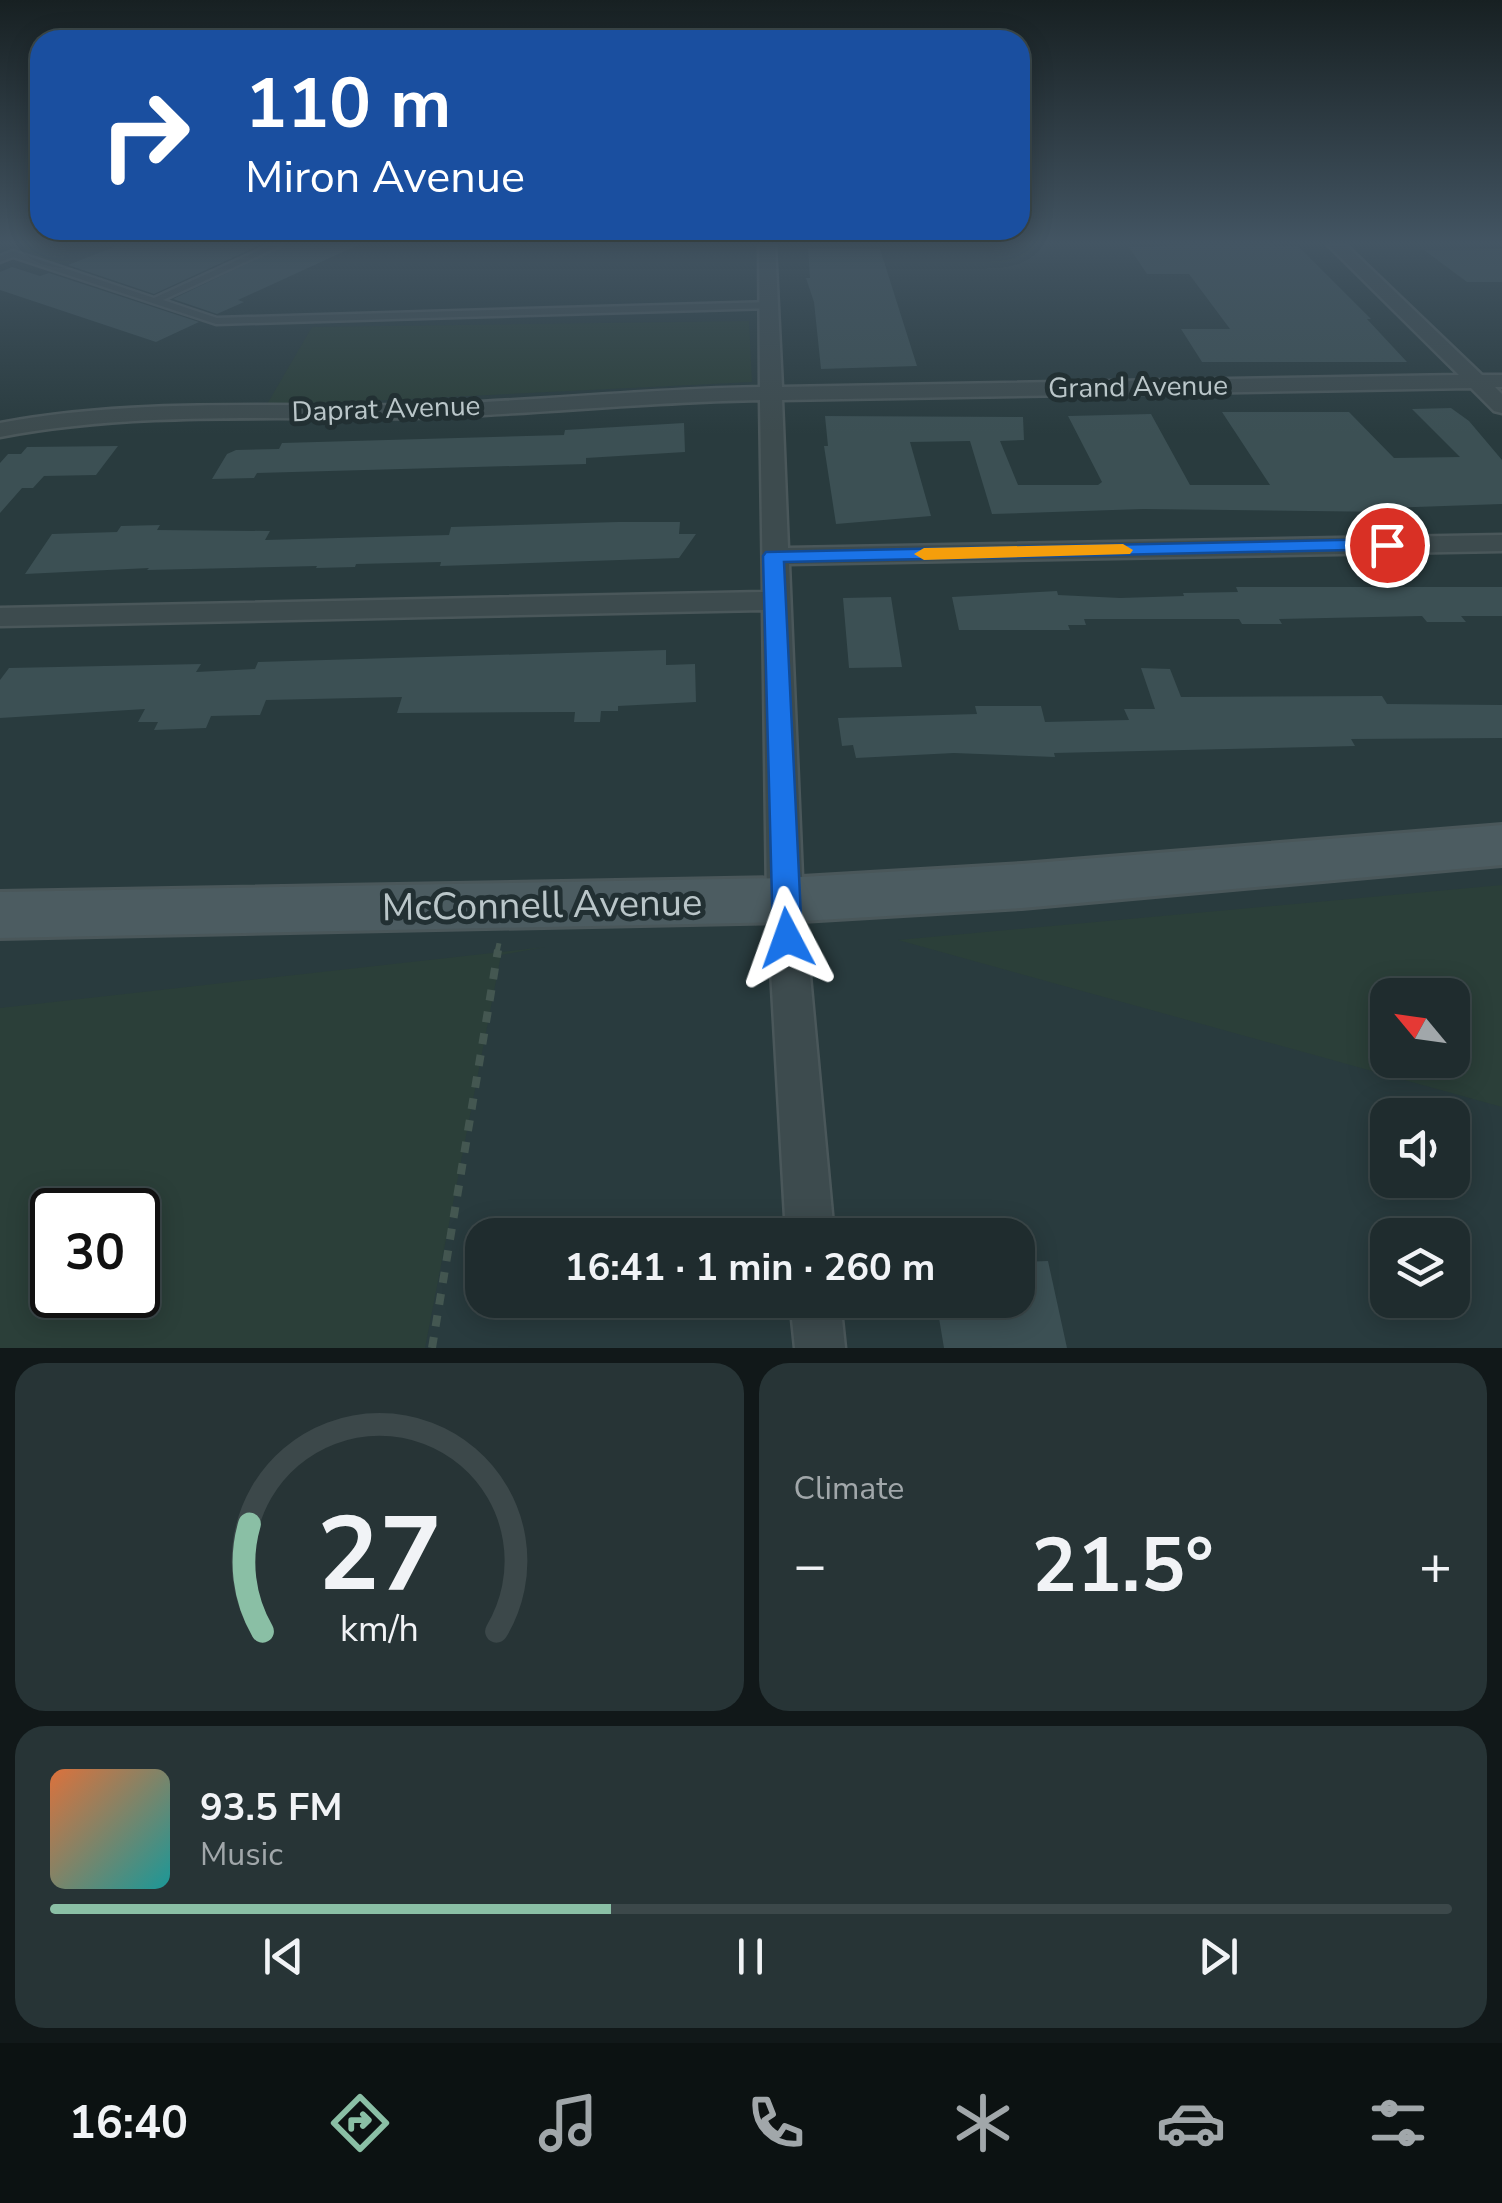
<!DOCTYPE html>
<html lang="en">
<head>
<meta charset="utf-8">
<style>
	body { margin:0; font-family:"Nunito Sans",sans-serif; background:#273436; color:#f1f3f6; height:100vh; display:flex; flex-direction:column; font-size:38px; white-space:nowrap }
	* { box-sizing:border-box; margin:0 }
	p { font-size:32px; color:#a1a7aa }
	.icon { flex:none; width:55px; height:55px; fill:none; stroke:currentColor; stroke-width:2; stroke-linecap:round; stroke-linejoin:round }
	.map { position:relative; height:1348px; overflow:hidden }
	.side { display:flex; flex-direction:column; gap:15px; padding:15px; background:#111819; flex:1 }
	.side>* { flex:none }
	.banner { position:absolute; left:30px; top:30px; width:1000px; height:210px; border-radius:30px; box-shadow:0 5px 25px #0003,0 0 0 2px #3c484a; background:#1a4fa0; color:#fff; overflow:hidden }
	.needle { width:65px; rotate:299deg }
	.fabs { position:absolute; left:1370px; top:978px; display:grid; gap:20px }
	.fabs a { display:grid; place-items:center; width:100px; height:100px; border-radius:20px; background:#1f2c2e; box-shadow:0 5px 25px #0003,0 0 0 2px #3c484a; font-size:50px }
	.speed { position:absolute; left:30px; top:1188px; display:flex; gap:20px; font-size:50px; font-weight:700; text-align:center }
	.speed>* { display:grid; place-content:center; width:130px; height:130px; border-radius:50%; background:#1f2c2e; box-shadow:0 5px 25px #0003,0 0 0 2px #3c484a; line-height:1 }
	.speed .limit { border:5px solid #111; border-radius:15px; background:#fff; color:#111 }
	.pin { position:absolute; display:grid; place-items:center; width:85px; height:85px; color:#fff; margin:-42px; border:5px solid #fff; border-radius:50%; box-shadow:0 2px 10px #0007 }
	.me { position:absolute; width:110px; margin:-55px; rotate:356deg; stroke-linejoin:round; filter:drop-shadow(0 0 8px #0008) }
	.turn { display:flex; align-items:center; gap:35px; height:210px; padding:0 50px; font-size:45px }
	.turn .icon { width:130px; height:130px; stroke-width:2.5 }
	.turn b { display:block; font-size:70px; line-height:85px }
	.big { font-size:75px; font-weight:700; line-height:1.1 }
	.side .widget { flex:1; display:flex; flex-direction:column; justify-content:center; gap:15px; min-width:0; padding:0 35px; border-radius:30px; background:#273436 }
	.side .dial { align-items:center; gap:0 }
	.dial svg { height:260px; overflow:visible; fill:none; stroke:#3c484a; stroke-width:7; stroke-linecap:round; text-anchor:middle }
	.dial text { fill:#f1f3f6; stroke:none }
	.song { display:flex; align-items:center; gap:30px }
	.cover { width:120px; height:120px; border-radius:15px; background:linear-gradient(135deg,hsl(20 70% 55%),hsl(180 70% 35%)) }
	.played { height:10px; border-radius:5px; background:linear-gradient(90deg,#8abfa5 40%,#3c484a 40%) }
	.keys { display:flex; justify-content:space-around; direction:ltr }
	.heat { display:flex; justify-content:space-between; align-items:center; font-size:55px; direction:ltr }
	.side .tiles { flex:1; display:grid; gap:15px; grid-template-columns:1fr 1fr }
	.widget:last-child { grid-column:span 2 }
	.trip { position:absolute; left:465px; top:1218px; width:570px; height:100px; border-radius:30px; background:#1f2c2e; box-shadow:0 5px 25px #0003,0 0 0 2px #3c484a; font-weight:700; line-height:100px; text-align:center }
	.tab-bar { display:flex; height:160px; justify-content:space-around; align-items:center; background:#0c1212; color:#a1a7aa }
	.tab-bar .icon { width:70px; height:70px }
	.tab-bar .current { color:#8abfa5 }
	.tab-bar b { font-size:45px; color:#f1f3f6 }
	.map>svg:first-child { display:block }
</style>
</head>
<body>
<div class="map">
<svg width="1502" height="1348" viewBox="0 0 1502 1348">
	<rect width="100%" height="100%" fill="#293b3e"/>
	<path fill="#2b3f39" fill-rule="evenodd" d="M 749,321 L 752,382 L 266,406 L 312,327 Z
		M 1502,885 L 1502,1107 L 898,940 ZM 1388,995 L 1452,995 L 1452,1060 L 1388,1060 Z
		M 545,947 L 501,955 L 425,1348 L 0,1348 L 0,1008 ZM 52,1210 L 138,1210 L 138,1295 L 52,1295 Z"/>
	<path fill="#3c5054" d="M 119,245 L 260,245 L 154,294 L 68,265 Z
		M 286,245 L 358,245 L 238,300 L 244,302 L 217,314 L 173,299 Z
		M 1191,245 L 1298,246 L 1371,319 L 1367,319 L 1407,362 L 1202,362 L 1181,329 L 1230,329 L 1189,274 L 1147,274 L 1129,247 Z
		M 808,248 L 880,249 L 917,366 L 821,369 L 814,302 L 806,278 L 810,278 Z
		M 1502,249 L 1502,282 L 1467,282 L 1424,250 Z
		M 12,267 L 40,276 L 49,273 L 199,322 L 156,342 L 0,290 L 0,272 Z
		M 1451,408 L 1469,421 L 1502,460 L 1502,504 L 1387,508 L 1390,512 L 1143,509 L 992,514 L 970,441 L 910,442 L 931,516 L 836,524 L 824,446 L 828,446 L 825,416 L 1023,417 L 1024,440 L 1000,441 L 1018,485 L 1098,485 L 1102,482 L 1068,416 L 1151,414 L 1190,485 L 1270,485 L 1222,412 L 1349,412 L 1394,458 L 1460,457 L 1412,409 Z
		M 684,423 L 685,452 L 586,458 L 586,464 L 257,473 L 254,478 L 212,479 L 227,454 L 236,450 L 279,449 L 282,443 L 564,435 L 565,430 Z
		M 118,446 L 96,475 L 44,476 L 33,488 L 22,488 L 0,513 L 0,463 L 8,454 L 21,454 L 27,447 Z
		M 618,522 L 680,522 L 679,534 L 696,534 L 679,558 L 440,566 L 441,562 L 356,564 L 355,567 L 316,568 L 317,566 L 147,570 L 149,568 L 25,574 L 52,534 L 117,532 L 121,526 L 160,525 L 157,530 L 270,531 L 265,540 L 449,535 L 451,527 Z
		M 1236,587 L 1502,587 L 1502,616 L 1461,616 L 1466,622 L 1427,622 L 1422,616 L 1279,619 L 1282,624 L 1242,624 L 1239,619 L 1084,619 L 1086,625 L 1068,625 L 1070,630 L 959,630 L 952,597 L 1057,591 L 1058,595 L 1120,598 L 1184,596 L 1183,593 L 1238,592 Z
		M 891,597 L 902,667 L 849,668 L 843,598 Z
		M 666,650 L 666,665 L 695,664 L 696,702 L 618,706 L 618,711 L 601,711 L 600,722 L 574,722 L 575,712 L 567,712 L 397,713 L 402,697 L 266,700 L 260,715 L 211,716 L 206,728 L 154,730 L 158,722 L 138,722 L 145,709 L 0,718 L 0,680 L 9,668 L 201,664 L 196,672 L 255,669 L 258,662 Z
		M 1141,668 L 1170,669 L 1181,697 L 1382,696 L 1387,704 L 1502,705 L 1502,738 L 1351,739 L 1355,746 L 1054,753 L 1055,757 L 954,753 L 856,758 L 853,745 L 842,746 L 838,718 L 977,714 L 975,706 L 1041,706 L 1045,722 L 1129,720 L 1124,709 L 1155,709 Z
		M 1048,1261 L 1067,1348 L 944,1348 L 936,1300 L 1018,1300 L 1018,1262 Z"/>
	<g fill="none" stroke-linecap="round" stroke-linejoin="round">
		<defs>
			<path id="service" d="M 270,245 L 282,245 L 163,300 L 217,318 L 769,302 L 774,305 L 769,308 L 216,324 L 13,257 L 0,262 L 0,256 L 13,251 L 154,298 Z"/>
			<path id="minor" d="M 759,245 L 775,245 L 782,387 L 1459,375 L 1328,245 L 1346,245 L 1482,375 L 1502,375 L 1502,387 L 1495,387 L 1502,394 L 1502,413 L 1494,411 L 1471,388 L 782,400 L 788,548 L 1502,535 L 1502,551 L 789,564 L 803,900 L 834,1235 L 786,1235 L 767,900 L 763,610 L 0,626 L 0,608 L 763,592 L 760,400 C 643,402 527,415 410,418 C 275,420 133,411 0,437 L 0,423 C 133,398 274,407 410,405 C 527,402 643,389 760,387 Z
				M 790,1300 L 840,1300 L 845,1348 L 795,1348 Z"/>
			<path id="secondary" d="M 1502,825 L 1502,865 L 1022,908 L 785,922 L 0,938 L 0,892 L 785,878 L 1022,864 Z"/>
		</defs>
		<use href="#service" stroke="#4a575a" stroke-width="5"/>
		<use href="#minor" stroke="#4a575a" stroke-width="5"/>
		<use href="#secondary" stroke="#4a575a" stroke-width="6"/>
		<path stroke="#445751" stroke-width="5" stroke-dasharray="9 9" stroke-linecap="butt" d="M 497,952 L 499,943"/>
		<path stroke="#445751" stroke-width="8" stroke-dasharray="11 11" stroke-linecap="butt" d="M 432,1348 L 498,950"/>
		<use href="#service" fill="#3d4b4e" fill-rule="evenodd"/>
		<use href="#minor" fill="#3d4b4e" fill-rule="evenodd"/>
		<use href="#secondary" fill="#4c5c61" fill-rule="evenodd"/>
	</g>
	<linearGradient id="sky" x2="0" y2="1"><stop stop-color="#172022"/><stop offset="0.56" stop-color="#435563"/><stop offset="1" stop-color="#435563" stop-opacity="0"/></linearGradient>
	<rect width="1502" height="434" fill="url(#sky)"/>
	<path fill="#1a73e8" stroke="#114b97" stroke-width="2.5" d="M 1387,539 L 1397,545 L 1394,549 L 784,562 L 802,938 L 797,946 L 787,950 L 777,946 L 773,938 L 763,556 L 766,552 Z"/>
	<path fill="#f59e0b" d="M 1123,544 L 1133,550 L 1130,554 L 924,560 L 914,554 L 924,548 Z"/>
	<g text-anchor="middle" dominant-baseline="central" stroke-width="10" stroke-linejoin="round" paint-order="stroke">
		<g font-size="28" fill="#bac6c9" stroke="#223033">
			<text transform="translate(1138 387) rotate(-1)">Grand Avenue</text>
			<text transform="translate(386 409) rotate(-2)">Daprat Avenue</text>
		</g>
		<g font-size="38" fill="#bac6c9" stroke="#223033">
			<text transform="translate(542 905) rotate(-1)">McConnell Avenue</text>
		</g>
	</g>
</svg>
<div class="fabs">
<a><svg class="needle" viewBox="-14 -14 28 28"><path d="M0-13l5 13h-10z" fill="#e53935"/><path d="M0 13l5-13h-10z" fill="#a1a7aa"/></svg></a>
<a><svg class="icon" aria-label="sound" viewBox="0 0 24 24"><path d="M4 9h4l5-4v14l-5-4H4zM17 9q2 3 0 6"/></svg></a>
<a><svg class="icon" aria-label="layers" viewBox="0 0 24 24"><path d="M12 4l9 5-9 5-9-5zM3 14l9 5 9-5"/></svg></a>
</div>
<div class="speed"><div class="limit">30</div></div>
<div class="pin" style="left:1387px;top:545px;background:#d93025"><svg class="icon" aria-label="arrive" viewBox="0 0 24 24"><path d="M6 21V4h12l-3 4 3 4H6"/></svg></div>
<svg class="me" style="left:787px;top:938px" viewBox="-20 -20 40 40"><path d="M0-17L14 15 0 8-14 15z" fill="#1a73e8" stroke="#fff" stroke-width="4"/></svg>
<div class="trip">16:41 · 1 min · 260 m</div>
<div class="banner">
<div class="turn"><svg class="icon" aria-label="right" viewBox="0 0 24 24"><path d="M7 20v-9h11M14 6l5 5-5 5"/></svg><div><b>110 m</b>Miron Avenue</div></div>
</div>
</div>
<section class="side">
<div class="tiles">
<div class="widget dial"><svg viewBox="0 0 100 80">
<path d="M14 69A42 42 0 1 1 86 69"/>
<path d="M14 69A42 42 0 0 1 10 36" stroke="#8abfa5"/>
<text x="50" y="56" font-size="32" font-weight="700">27</text>
<text x="50" y="72" font-size="11">km/h</text>
</svg></div>
<div class="widget"><p>Climate</p>
<div class="heat"><a>−</a><b class="big">21.5°</b><a>+</a></div>
</div>
<div class="widget">
<div class="song"><i class="cover"></i><div><b>93.5 FM</b><p>Music</p></div></div>
<div class="played"></div>
<div class="keys"><svg class="icon" aria-label="previous" viewBox="0 0 24 24"><path d="M18 5L8 12l10 7zM5 5v14"/></svg><svg class="icon" aria-label="pause" viewBox="0 0 24 24"><path d="M8 5v14M16 5v14"/></svg><svg class="icon" aria-label="next" viewBox="0 0 24 24"><path d="M6 5l10 7-10 7zM19 5v14"/></svg></div>
</div>
</div>
</section>
<nav class="tab-bar">
<b>16:40</b>
<svg class="icon current" aria-label="directions" viewBox="0 0 24 24"><path d="M12 3l9 9-9 9-9-9zM9 14v-3h6M13 9l2 2-2 2"/></svg>
<svg class="icon" aria-label="music" viewBox="0 0 24 24"><path d="M9 18V5l10-2v13"/><circle cx="6" cy="18" r="3"/><circle cx="16" cy="16" r="3"/></svg>
<svg class="icon" aria-label="phone" viewBox="0 0 24 24"><path d="M5 4h4l2 5-3 2q2 4 5 5l2-3 5 2v4C11 20 4 13 5 4z"/></svg>
<svg class="icon" aria-label="climate" viewBox="0 0 24 24"><path d="M12 3v18M4 7l16 10M4 17L20 7"/></svg>
<svg class="icon" aria-label="car" viewBox="0 0 24 24"><path d="M5 17H2v-5l4-1 3-4h7l3 4 3 1v5h-3M9 17h6M6 11h13"/><circle cx="7" cy="17" r="2"/><circle cx="17" cy="17" r="2"/></svg>
<svg class="icon" aria-label="filters" viewBox="0 0 24 24"><path d="M4 7h16M4 17h16"/><circle cx="9" cy="7" r="2"/><circle cx="15" cy="17" r="2"/></svg>
</nav>
</body>
</html>
